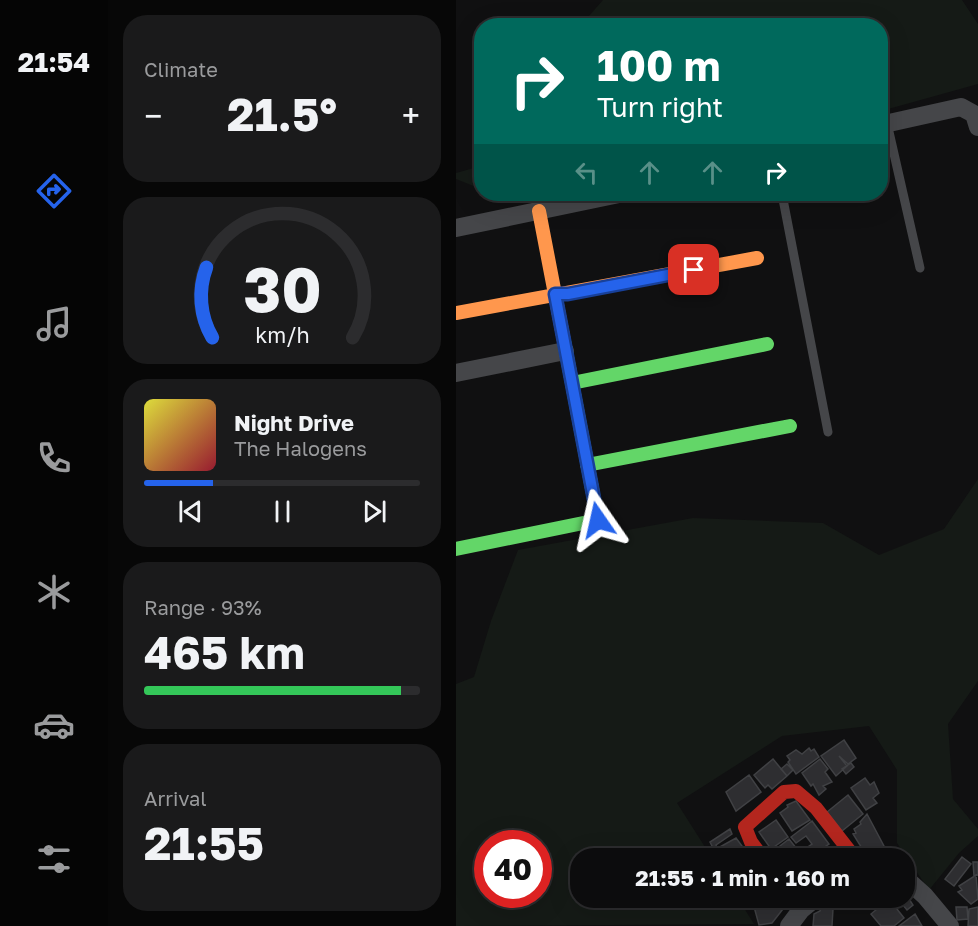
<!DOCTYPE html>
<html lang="en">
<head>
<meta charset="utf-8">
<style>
	body { margin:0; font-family:"Golos Text",sans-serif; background:#1a1a1b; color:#f1f3f6; height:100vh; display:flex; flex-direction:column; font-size:22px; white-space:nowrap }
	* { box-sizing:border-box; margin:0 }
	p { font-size:20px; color:#9a9b9d }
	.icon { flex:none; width:33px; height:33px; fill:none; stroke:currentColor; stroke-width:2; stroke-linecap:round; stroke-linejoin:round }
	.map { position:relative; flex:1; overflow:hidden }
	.details { display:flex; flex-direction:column; gap:15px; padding:15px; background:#070707; width:348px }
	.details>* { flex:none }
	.hud { position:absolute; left:18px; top:18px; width:414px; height:183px; border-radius:24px; box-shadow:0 6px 24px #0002,0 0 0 2px #2c2c2e; background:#00695c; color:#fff; overflow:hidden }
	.speed { position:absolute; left:18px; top:830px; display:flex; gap:12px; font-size:30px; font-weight:700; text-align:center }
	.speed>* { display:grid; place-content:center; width:78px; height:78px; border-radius:50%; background:#0c0c0d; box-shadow:0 6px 24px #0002,0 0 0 2px #2c2c2e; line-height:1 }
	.speed .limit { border:9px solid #d22; background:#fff; color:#111 }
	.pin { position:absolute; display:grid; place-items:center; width:51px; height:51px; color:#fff; margin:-26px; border-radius:12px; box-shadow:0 3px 9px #0006 }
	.me { position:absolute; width:66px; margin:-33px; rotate:349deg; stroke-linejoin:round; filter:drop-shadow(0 0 4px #0008) }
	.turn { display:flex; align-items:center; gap:21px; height:126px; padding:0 24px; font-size:27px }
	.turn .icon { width:78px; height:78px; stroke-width:2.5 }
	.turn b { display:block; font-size:42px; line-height:51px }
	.lanes { display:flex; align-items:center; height:57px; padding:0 24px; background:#0003; justify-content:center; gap:30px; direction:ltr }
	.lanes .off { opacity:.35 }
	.big { font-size:45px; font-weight:700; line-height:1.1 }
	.details .tile { flex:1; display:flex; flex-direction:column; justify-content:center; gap:9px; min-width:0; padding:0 21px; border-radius:24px; background:#1a1a1b }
	.details .dial { align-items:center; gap:0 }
	.dial svg { height:156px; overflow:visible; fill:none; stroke:#2c2c2e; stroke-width:7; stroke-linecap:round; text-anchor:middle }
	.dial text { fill:#f1f3f6; stroke:none }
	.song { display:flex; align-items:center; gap:18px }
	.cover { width:72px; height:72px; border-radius:9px; background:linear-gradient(135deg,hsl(60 70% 55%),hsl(350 70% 35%)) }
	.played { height:6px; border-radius:3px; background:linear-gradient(90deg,#2563eb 25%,#2c2c2e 25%) }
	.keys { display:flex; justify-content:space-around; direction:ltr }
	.heat { display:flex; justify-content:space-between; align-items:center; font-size:33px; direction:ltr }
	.charge { height:9px; border-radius:4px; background:linear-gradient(90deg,#34c759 93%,#2c2c2e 0) }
	.trip { position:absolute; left:114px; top:848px; width:345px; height:60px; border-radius:24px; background:#0c0c0d; box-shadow:0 6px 24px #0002,0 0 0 2px #2c2c2e; font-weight:700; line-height:60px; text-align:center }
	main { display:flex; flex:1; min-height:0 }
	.tab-bar { display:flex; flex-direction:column; width:108px; justify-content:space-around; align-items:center; background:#050505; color:#9a9b9d }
	.tab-bar .icon { width:42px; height:42px }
	.tab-bar .current { color:#2563eb }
	.tab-bar b { font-size:27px; color:#f1f3f6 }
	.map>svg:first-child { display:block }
</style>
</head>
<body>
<main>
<nav class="tab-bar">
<b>21:54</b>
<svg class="icon current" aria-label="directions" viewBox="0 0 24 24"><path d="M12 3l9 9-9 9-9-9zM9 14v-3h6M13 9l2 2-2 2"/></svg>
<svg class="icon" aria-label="music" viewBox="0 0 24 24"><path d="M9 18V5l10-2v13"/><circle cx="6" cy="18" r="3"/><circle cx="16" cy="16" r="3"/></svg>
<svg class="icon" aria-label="phone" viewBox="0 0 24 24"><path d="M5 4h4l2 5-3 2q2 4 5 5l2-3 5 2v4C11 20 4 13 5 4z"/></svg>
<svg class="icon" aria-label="climate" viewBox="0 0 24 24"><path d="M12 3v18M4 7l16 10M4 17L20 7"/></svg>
<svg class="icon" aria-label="car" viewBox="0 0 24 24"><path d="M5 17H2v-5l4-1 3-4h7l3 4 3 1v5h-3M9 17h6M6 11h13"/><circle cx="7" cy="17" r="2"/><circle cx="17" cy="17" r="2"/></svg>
<svg class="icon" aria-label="filters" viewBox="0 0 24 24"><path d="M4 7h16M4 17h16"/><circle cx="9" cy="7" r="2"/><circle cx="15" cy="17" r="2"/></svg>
</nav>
<section class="details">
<div class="tile"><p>Climate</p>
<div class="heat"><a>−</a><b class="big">21.5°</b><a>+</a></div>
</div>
<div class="tile dial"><svg viewBox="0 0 100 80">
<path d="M14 69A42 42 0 1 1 86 69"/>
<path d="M14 69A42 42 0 0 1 11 33" stroke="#2563eb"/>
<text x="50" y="56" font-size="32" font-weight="700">30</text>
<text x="50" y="72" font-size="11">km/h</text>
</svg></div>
<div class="tile">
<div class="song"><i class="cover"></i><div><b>Night Drive</b><p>The Halogens</p></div></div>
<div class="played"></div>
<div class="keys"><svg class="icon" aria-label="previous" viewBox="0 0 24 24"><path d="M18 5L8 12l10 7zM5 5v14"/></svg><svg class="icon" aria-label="pause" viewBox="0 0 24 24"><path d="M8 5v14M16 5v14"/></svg><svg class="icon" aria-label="next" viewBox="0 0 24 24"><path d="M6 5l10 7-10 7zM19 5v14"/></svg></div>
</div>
<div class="tile"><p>Range · 93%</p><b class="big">465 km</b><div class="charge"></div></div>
<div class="tile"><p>Arrival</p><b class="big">21:55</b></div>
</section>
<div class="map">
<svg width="522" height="926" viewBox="0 0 522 926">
	<rect width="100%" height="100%" fill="#101011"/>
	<path fill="#151a16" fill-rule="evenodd" d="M 147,0 L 506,0 L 522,24 L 522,84 L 425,111 L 424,26 L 125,25 Z
		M 25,166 L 25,189 L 0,179 L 0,173 Z
		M 36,194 L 124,194 L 103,199 L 60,203 Z
		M 522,479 L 522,681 L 492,724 L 497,799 L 522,829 L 522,836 L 503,853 L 473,890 L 441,843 L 441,770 L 413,726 L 326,736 L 221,803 L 256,858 L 124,858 L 124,897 L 281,897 L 298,924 L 0,926 L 0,684 L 18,677 L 35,621 L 62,550 L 237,518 L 367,523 L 423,555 L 488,529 ZM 32,843 L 82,843 L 82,894 L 32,894 Z"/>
	<path fill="#2e2e31" stroke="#404144" stroke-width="1.5" d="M 388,740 L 400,758 L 392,764 L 383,756 L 391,766 L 380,776 L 365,756 Z
		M 353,748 L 355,751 L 358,749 L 363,757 L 340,774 L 332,762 L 334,760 L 331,756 L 340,750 L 346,754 Z
		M 317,759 L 331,776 L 316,789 L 312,785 L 309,788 L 298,775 Z
		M 364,759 L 372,769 L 369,772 L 376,782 L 367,786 L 370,789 L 363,795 L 357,784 L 355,786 L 346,773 Z
		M 395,763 L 398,767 L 390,774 L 386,769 Z
		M 331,764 L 337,770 L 331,776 L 325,769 Z
		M 293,775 L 305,792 L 280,811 L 270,792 Z
		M 409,778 L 414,785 L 418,782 L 423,793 L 417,798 L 421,803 L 410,810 L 395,788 Z
		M 392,795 L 407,814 L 386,831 L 371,812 Z
		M 340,801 L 354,820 L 336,831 L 324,813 L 332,807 L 331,805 Z
		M 411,814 L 429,848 L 412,858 L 397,834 L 400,833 L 398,829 L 405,824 L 404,822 Z
		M 320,820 L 332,837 L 315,849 L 303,832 Z
		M 356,821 L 373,844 L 352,858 L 346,851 L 356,844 L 350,836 L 340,843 L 335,837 Z
		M 274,829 L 276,834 L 260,845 L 262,850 L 259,852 L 254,842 Z
		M 280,838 L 292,854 L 286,858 L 265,858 L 267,854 L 262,848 Z
		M 333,839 L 348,858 L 324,858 L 321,855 L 324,853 L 320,849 Z
		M 377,850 L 383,858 L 359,858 L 368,852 L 370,855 Z
		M 506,857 L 515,864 L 498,886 L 489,879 Z
		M 517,862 L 522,862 L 522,875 L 518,876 Z
		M 520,875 L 522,899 L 515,904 L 502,892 L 506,890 L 503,886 Z
		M 313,897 L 323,897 L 327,903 L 327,909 L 316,923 L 303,925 L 297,903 Z
		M 408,897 L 430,897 L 416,908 Z
		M 433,899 L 448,918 L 438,926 L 425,926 L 415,914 Z
		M 453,899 L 457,905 L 451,910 L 446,904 Z
		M 500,907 L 511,907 L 512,919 L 501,920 Z
		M 522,907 L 522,926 L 512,926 L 513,909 Z
		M 365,908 L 377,909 L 376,926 L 357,926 L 358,914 L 364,911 Z
		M 459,914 L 466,926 L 443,926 Z"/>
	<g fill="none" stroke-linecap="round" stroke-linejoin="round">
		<path stroke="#454649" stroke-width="9" d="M 431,123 L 464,268
			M 326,194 L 372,432"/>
		<path stroke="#454649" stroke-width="18" d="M 424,125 L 505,107 L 518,114 L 522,127
			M 0,228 L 163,194
			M 0,373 L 109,351
			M 448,877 L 469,896 L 494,926
			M 333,926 L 345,910 L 361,897"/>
		<path stroke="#63d668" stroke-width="14" d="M 116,383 L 311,344
			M 131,465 L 334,426
			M 0,549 L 142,520 L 108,341"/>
		<path stroke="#ff974d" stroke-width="14" d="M 83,211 L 108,341
			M 0,313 L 301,258"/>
		<path stroke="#b3261e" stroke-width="14" d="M 307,858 L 295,842 L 289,827 L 328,792 L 340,791 L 360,808 L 399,858"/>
	</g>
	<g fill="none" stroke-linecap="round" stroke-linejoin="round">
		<defs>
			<path id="route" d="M 142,520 L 99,294 L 112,294 L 238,270"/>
		</defs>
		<use href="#route" stroke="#184099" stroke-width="15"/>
		<use href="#route" stroke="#2563eb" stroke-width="10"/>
	</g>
</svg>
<div class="speed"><div class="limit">40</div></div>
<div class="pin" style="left:238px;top:270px;background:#d93025"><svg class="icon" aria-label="arrive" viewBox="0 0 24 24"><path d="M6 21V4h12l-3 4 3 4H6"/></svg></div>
<svg class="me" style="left:142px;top:520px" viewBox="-20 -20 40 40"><path d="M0-17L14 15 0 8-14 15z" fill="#2563eb" stroke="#fff" stroke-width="4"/></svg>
<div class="trip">21:55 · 1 min · 160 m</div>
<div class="hud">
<div class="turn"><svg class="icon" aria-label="right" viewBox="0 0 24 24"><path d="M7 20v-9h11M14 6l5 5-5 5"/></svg><div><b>100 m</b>Turn right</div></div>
<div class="lanes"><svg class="icon off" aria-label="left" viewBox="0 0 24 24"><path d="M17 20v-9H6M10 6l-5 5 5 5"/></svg><svg class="icon off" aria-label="ahead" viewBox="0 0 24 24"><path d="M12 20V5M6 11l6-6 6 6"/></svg><svg class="icon off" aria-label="ahead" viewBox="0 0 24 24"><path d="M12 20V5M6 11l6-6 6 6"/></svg><svg class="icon" aria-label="right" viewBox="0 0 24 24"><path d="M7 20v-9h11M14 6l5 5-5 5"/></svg></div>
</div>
</div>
</main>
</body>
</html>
